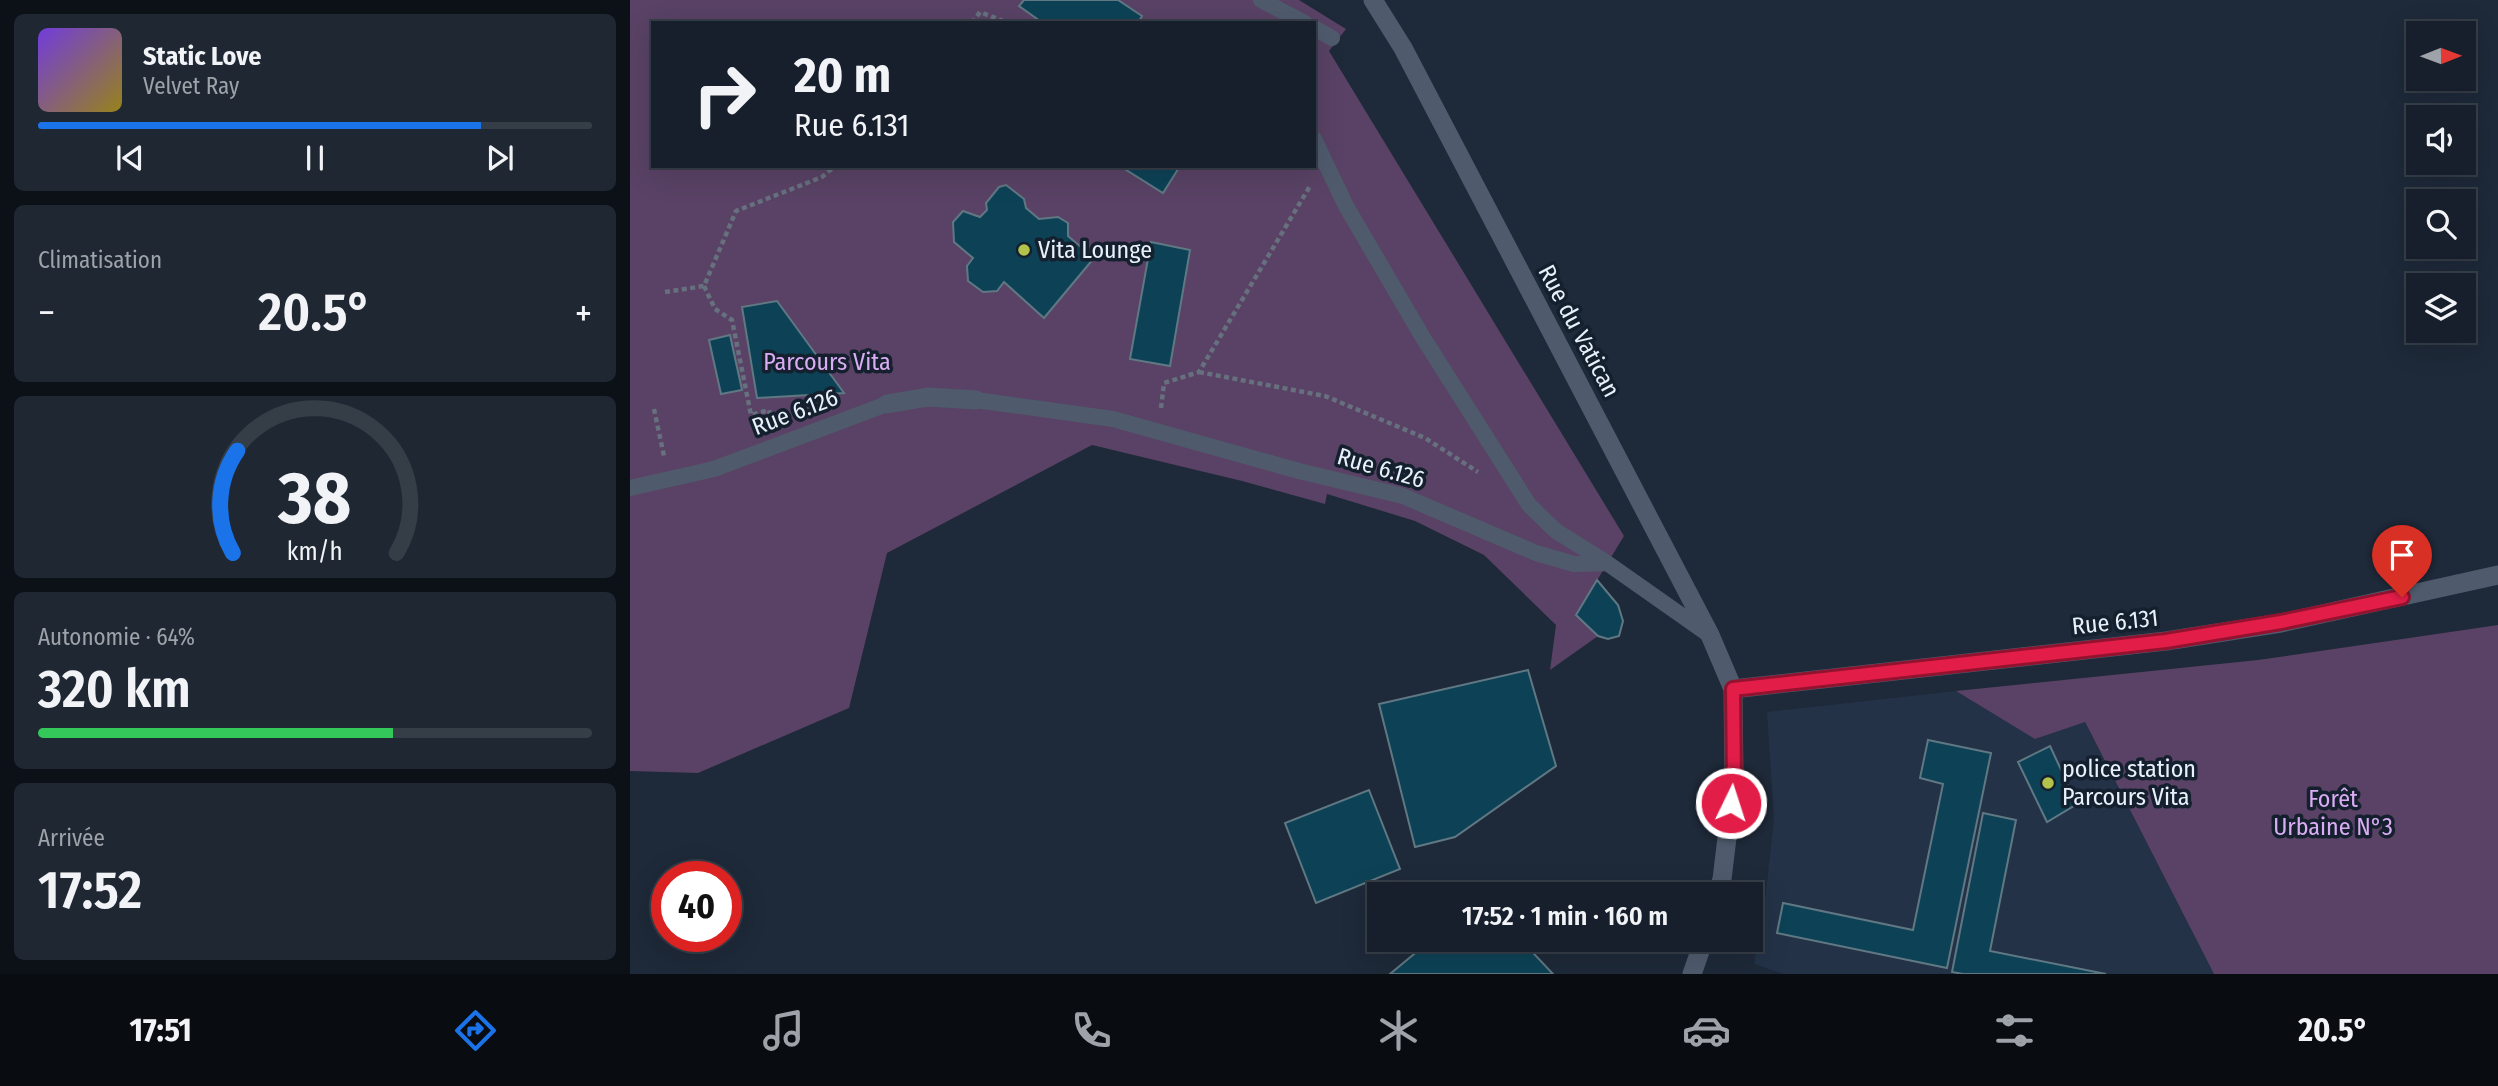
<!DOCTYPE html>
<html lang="fr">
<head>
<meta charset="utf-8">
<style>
	body { margin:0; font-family:"Fira Sans Condensed",sans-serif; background:#1f2733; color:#f1f3f6; height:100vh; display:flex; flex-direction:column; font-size:26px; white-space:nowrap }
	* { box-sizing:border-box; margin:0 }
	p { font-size:23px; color:#9ea2a9 }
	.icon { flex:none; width:38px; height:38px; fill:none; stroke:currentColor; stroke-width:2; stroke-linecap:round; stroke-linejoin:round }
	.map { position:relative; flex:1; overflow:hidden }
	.details { display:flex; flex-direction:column; gap:14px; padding:14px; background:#0c1118; width:630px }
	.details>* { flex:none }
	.guide { position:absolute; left:21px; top:21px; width:665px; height:147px; border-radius:0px; box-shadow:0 7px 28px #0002,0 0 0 2px #353d47; background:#161f2b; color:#f1f3f6; overflow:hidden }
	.needle { width:46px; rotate:89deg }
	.fabs { position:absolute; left:1776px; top:21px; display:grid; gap:14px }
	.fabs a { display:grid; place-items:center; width:70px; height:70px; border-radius:0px; background:#161f2b; box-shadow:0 7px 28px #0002,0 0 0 2px #353d47; font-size:35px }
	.speed { position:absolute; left:21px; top:861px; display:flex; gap:14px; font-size:35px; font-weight:700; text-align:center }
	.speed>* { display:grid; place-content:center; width:91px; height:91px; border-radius:50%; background:#161f2b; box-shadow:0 7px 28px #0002,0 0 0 2px #353d47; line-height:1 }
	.speed .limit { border:10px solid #d22; background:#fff; color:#111 }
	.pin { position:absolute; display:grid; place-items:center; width:60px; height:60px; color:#fff; margin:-72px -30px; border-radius:50% 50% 50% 0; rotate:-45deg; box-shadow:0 0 7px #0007 }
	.pin .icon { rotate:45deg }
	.me { position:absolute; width:77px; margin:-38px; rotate:4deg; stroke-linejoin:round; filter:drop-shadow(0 0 5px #0008) }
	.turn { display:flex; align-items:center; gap:24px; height:147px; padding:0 28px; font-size:32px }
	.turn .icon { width:91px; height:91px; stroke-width:2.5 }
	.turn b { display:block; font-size:49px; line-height:60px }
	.big { font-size:52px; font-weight:600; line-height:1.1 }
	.details .widget { flex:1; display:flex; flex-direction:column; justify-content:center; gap:10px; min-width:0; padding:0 24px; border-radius:10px; background:#1f2733 }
	.details .dial { align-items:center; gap:0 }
	.dial svg { height:182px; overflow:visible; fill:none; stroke:#353d47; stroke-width:7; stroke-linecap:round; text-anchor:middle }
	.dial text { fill:#f1f3f6; stroke:none }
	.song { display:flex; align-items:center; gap:21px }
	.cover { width:84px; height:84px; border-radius:10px; background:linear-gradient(135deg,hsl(260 70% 55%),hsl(50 70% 35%)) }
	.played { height:7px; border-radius:4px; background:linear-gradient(90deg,#1a73e8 80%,#353d47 80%) }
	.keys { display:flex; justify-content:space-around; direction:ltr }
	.heat { display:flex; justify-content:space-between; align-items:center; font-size:38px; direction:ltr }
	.charge { height:10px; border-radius:5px; background:linear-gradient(90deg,#34c759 64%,#353d47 0) }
	.trip { position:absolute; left:737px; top:882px; width:396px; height:70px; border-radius:0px; background:#161f2b; box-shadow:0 7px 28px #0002,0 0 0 2px #353d47; font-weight:600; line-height:70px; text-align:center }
	.tab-bar { display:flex; height:112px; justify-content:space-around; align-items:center; background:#090c11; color:#9ea2a9 }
	.tab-bar .icon { width:49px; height:49px }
	.tab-bar .selected { color:#1a73e8 }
	.tab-bar b { font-size:32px; color:#f1f3f6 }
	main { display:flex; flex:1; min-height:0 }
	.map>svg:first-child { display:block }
</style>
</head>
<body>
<main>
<section class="details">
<div class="widget">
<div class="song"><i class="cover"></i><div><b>Static Love</b><p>Velvet Ray</p></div></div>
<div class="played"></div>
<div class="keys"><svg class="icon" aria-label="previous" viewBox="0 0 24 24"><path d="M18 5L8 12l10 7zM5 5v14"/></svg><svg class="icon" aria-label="pause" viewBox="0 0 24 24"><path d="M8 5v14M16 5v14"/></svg><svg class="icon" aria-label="next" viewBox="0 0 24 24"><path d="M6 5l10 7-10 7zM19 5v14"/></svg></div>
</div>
<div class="widget"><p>Climatisation</p>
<div class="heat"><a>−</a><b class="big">20.5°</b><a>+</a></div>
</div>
<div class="widget dial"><svg viewBox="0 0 100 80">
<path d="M14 69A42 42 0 1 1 86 69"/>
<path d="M14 69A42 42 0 0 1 16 24" stroke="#1a73e8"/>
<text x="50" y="56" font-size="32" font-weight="700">38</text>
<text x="50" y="72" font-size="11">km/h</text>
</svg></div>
<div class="widget"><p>Autonomie · 64%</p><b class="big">320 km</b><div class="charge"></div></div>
<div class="widget"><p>Arrivée</p><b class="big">17:52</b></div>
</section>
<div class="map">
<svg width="1868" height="974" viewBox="0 0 1868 974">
	<rect width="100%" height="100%" fill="#1e2939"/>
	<path fill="#233247" d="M 1326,691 L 1405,739 L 1454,721 L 1584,974 L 1154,974 L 1124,964 L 1135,901 L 1144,820 L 1137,712 Z"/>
	<path fill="#594265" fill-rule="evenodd" d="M 0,0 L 669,0 L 716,29 L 699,51 L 994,536 L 946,615 L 968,636 L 920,670 L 926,625 L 854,555 L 785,521 L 697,494 L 695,504 L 612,481 L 462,445 L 257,553 L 219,708 L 68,773 L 0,771 ZM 23,23 L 684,23 L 684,166 L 23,166 Z
		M 1868,625 L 1868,974 L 1584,974 L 1455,722 L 1405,739 L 1326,691 L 1628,660 Z"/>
	<path fill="#0d4256" stroke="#607883" stroke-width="2" d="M 394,0 L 488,0 L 512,16 L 508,23 L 413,23 L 389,6 Z
		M 490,166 L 550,166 L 533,193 Z
		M 376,185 L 394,199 L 396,208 L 409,219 L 428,217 L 438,223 L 438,236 L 464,258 L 414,318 L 374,282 L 367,291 L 353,292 L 338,281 L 337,266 L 343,258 L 324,242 L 323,222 L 333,211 L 350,217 L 357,210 L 356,203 L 369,187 Z
		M 521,242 L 560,250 L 540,366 L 500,359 Z
		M 147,301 L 214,393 L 127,398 L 112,307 Z
		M 100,335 L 112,390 L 91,394 L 79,340 Z
		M 967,580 L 988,605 L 993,621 L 989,636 L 978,639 L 968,636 L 946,615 Z
		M 898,670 L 926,766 L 825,837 L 785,847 L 749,704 Z
		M 1298,740 L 1361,753 L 1317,968 L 1147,933 L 1153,903 L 1283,930 L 1313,784 L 1290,778 Z
		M 1420,746 L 1447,804 L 1417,822 L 1388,762 Z
		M 739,790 L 770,869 L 686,903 L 655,823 Z
		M 1353,813 L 1386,820 L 1360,951 L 1476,974 L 1333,974 L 1322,972 Z
		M 801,940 L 891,940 L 923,974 L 760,974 Z"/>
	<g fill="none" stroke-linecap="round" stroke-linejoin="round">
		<path stroke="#66707e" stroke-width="4.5" stroke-dasharray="5 3.5" stroke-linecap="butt" d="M 342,23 L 350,12 L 378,23
			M 74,286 L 85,309 L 102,320 L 121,415 L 139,410 L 142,423
			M 35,292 L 74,286 L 106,211 L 192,177 L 205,166
			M 569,372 L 695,396 L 795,438 L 848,472
			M 531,408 L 534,383 L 569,372 L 680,186
			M 24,409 L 34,456"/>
		<path stroke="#4f5b6d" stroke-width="16" d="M 631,0 L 675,23
			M 684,28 L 702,38
			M 684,139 L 716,206 L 792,336 L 899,505 L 926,531 L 977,563 L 1078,634
			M 346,400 L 483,419 L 669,471 L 773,496 L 906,553 L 944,564 L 977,563
			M 0,488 L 84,469 L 257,404"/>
		<path stroke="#4f5b6d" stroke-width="19" d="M 257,404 L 298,397 L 346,400"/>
		<path stroke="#4f5b6d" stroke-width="19" d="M 743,0 L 773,48 L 1080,635 L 1103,689 L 1104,780 L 1092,879 L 1087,894
			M 1103,689 L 1536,641 L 1651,623 L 1868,575
			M 1062,974 L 1074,940"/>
	</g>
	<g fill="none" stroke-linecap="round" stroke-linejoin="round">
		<defs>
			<path id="route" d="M 1101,803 L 1104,780 L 1103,689 L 1536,641 L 1651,622 L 1772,597"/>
		</defs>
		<use href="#route" stroke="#92132f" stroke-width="18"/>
		<use href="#route" stroke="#e11d48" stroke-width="12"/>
	</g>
	<g fill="#b3c24b" stroke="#15202f" stroke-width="2.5">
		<circle cx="394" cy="250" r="7"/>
		<circle cx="1418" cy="783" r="7"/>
	</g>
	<g text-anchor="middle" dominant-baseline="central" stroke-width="7" stroke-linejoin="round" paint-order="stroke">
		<g font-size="24" fill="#e8f0fb" stroke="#15202f" text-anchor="start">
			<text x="408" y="250">Vita Lounge</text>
			<text x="1432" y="769">police station<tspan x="1432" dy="28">Parcours Vita</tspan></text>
		</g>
		<g font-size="24" fill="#e8f0fb" stroke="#15202f">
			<text transform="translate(949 331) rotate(62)">Rue du Vatican</text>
			<text transform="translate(165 412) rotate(-21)">Rue 6.126</text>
			<text transform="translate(751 468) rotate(16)">Rue 6.126</text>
			<text transform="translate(1485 622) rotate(-6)">Rue 6.131</text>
		</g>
		<g font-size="24" fill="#daacf3" stroke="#15202f">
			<text x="197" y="362">Parcours Vita</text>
			<text x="1703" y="799">Forêt<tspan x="1703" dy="28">Urbaine N°3</tspan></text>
		</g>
	</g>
</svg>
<div class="fabs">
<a><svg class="needle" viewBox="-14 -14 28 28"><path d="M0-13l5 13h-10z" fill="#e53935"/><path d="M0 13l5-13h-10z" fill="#9ea2a9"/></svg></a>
<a><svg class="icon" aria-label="sound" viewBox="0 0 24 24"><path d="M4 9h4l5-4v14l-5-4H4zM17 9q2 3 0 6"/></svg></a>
<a><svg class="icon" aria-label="search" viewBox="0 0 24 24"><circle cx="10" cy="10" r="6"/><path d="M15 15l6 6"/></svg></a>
<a><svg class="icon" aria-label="layers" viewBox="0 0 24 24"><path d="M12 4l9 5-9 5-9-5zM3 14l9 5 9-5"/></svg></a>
</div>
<div class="speed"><div class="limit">40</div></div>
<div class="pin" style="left:1772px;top:597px;background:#d93025"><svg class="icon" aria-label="arrive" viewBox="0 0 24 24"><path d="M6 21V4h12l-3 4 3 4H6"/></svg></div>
<svg class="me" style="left:1101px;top:803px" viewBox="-20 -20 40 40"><circle r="17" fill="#e11d48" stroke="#fff" stroke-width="3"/><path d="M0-11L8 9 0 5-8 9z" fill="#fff"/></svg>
<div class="trip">17:52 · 1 min · 160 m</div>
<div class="guide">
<div class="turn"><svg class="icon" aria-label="right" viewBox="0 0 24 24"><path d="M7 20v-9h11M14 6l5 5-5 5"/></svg><div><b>20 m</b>Rue 6.131</div></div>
</div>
</div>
</main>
<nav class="tab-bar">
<b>17:51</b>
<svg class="icon selected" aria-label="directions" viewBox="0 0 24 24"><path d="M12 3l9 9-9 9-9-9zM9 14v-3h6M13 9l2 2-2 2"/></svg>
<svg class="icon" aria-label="music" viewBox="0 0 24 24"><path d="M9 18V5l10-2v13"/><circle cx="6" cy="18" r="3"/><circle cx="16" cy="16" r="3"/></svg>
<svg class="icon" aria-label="phone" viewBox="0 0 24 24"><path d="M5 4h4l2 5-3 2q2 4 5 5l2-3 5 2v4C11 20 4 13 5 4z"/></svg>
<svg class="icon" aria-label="climate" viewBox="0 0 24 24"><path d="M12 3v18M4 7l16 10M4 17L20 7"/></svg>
<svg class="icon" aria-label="car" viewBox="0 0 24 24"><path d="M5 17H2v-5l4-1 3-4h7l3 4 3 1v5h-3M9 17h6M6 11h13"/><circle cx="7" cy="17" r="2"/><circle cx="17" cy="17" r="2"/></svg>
<svg class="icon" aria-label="filters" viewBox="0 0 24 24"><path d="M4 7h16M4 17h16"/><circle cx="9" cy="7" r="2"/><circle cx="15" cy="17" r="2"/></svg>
<b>20.5°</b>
</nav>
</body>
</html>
